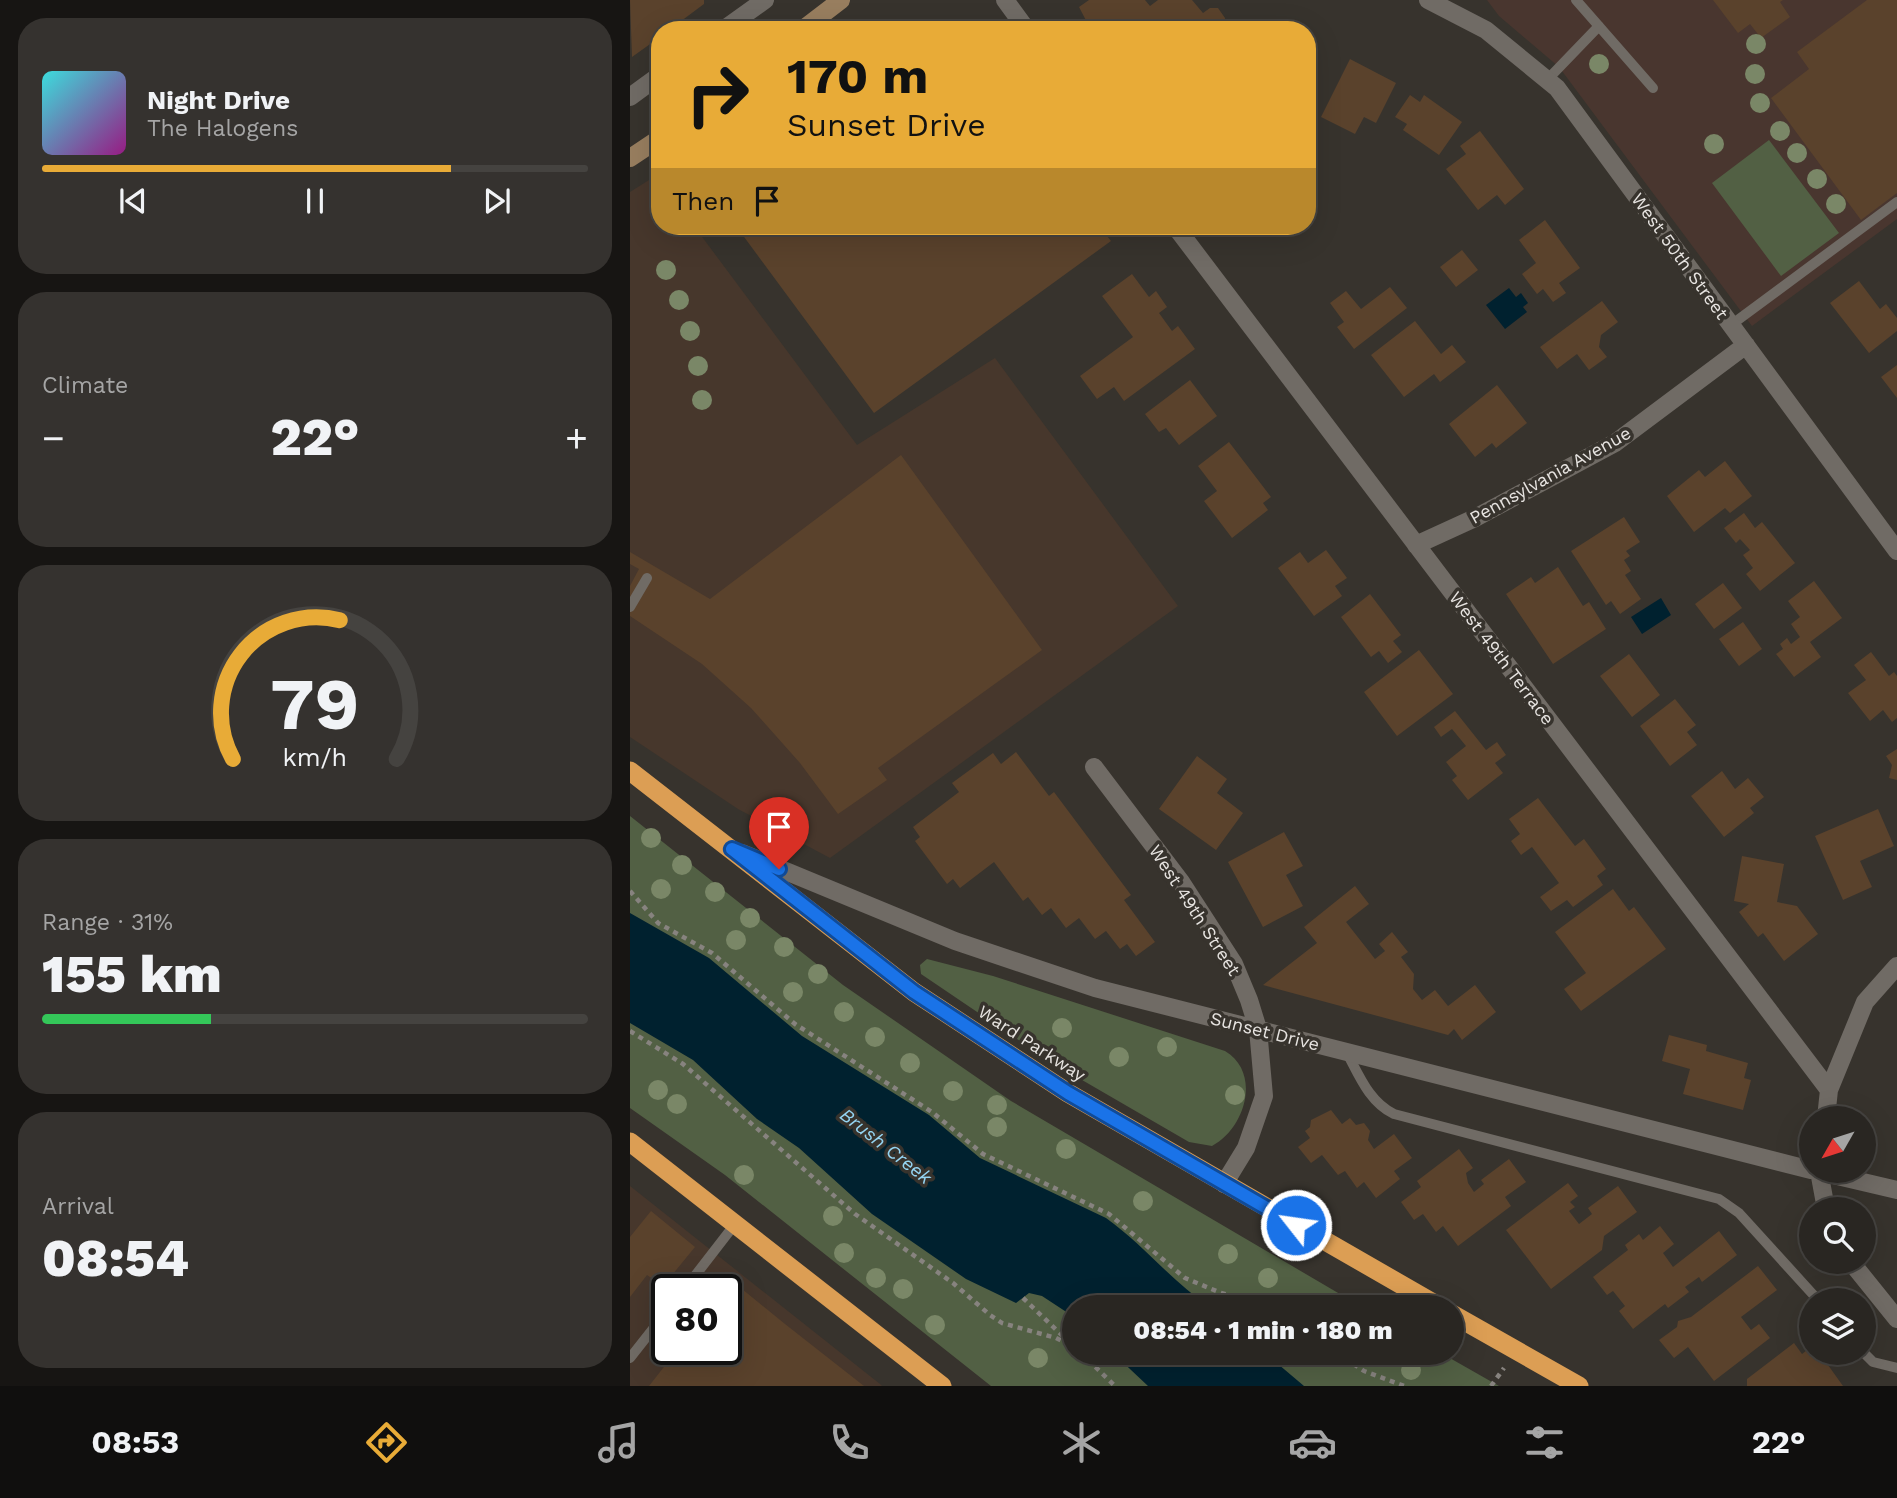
<!DOCTYPE html>
<html lang="en">
<head>
<meta charset="utf-8">
<style>
	body { margin:0; font-family:"Work Sans",sans-serif; background:#35322f; color:#f1f3f6; height:100vh; display:flex; flex-direction:column; font-size:26px; white-space:nowrap }
	* { box-sizing:border-box; margin:0 }
	p { font-size:23px; color:#a5a5a5 }
	.icon { flex:none; width:38px; height:38px; fill:none; stroke:currentColor; stroke-width:2; stroke-linecap:round; stroke-linejoin:round }
	.map { position:relative; flex:1; overflow:hidden }
	.drawer { display:flex; flex-direction:column; gap:18px; padding:18px; background:#171513; width:630px }
	.drawer>* { flex:none }
	.hud { position:absolute; left:21px; top:21px; width:665px; height:214px; border-radius:28px; box-shadow:0 7px 28px #0002,0 0 0 2px #454340; background:#e8ab37; color:#111; overflow:hidden }
	.needle { width:46px; rotate:231deg }
	.buttons { position:absolute; left:1169px; top:1106px; display:grid; gap:14px }
	.buttons a { display:grid; place-items:center; width:77px; height:77px; border-radius:50%; background:#292622; box-shadow:0 7px 28px #0002,0 0 0 2px #454340; font-size:35px }
	.speed { position:absolute; left:21px; top:1274px; display:flex; gap:14px; font-size:35px; font-weight:700; text-align:center }
	.speed>* { display:grid; place-content:center; width:91px; height:91px; border-radius:50%; background:#292622; box-shadow:0 7px 28px #0002,0 0 0 2px #454340; line-height:1 }
	.speed .limit { border:4px solid #111; border-radius:10px; background:#fff; color:#111 }
	.pin { position:absolute; display:grid; place-items:center; width:60px; height:60px; color:#fff; margin:-72px -30px; border-radius:50% 50% 50% 0; rotate:-45deg; box-shadow:0 0 7px #0007 }
	.pin .icon { rotate:45deg }
	.me { position:absolute; width:77px; margin:-38px; rotate:300deg; stroke-linejoin:round; filter:drop-shadow(0 0 5px #0008) }
	.turn { display:flex; align-items:center; gap:24px; height:147px; padding:0 21px; font-size:32px }
	.turn .icon { width:91px; height:91px; stroke-width:2.5 }
	.turn b { display:block; font-size:49px; line-height:60px }
	.then { display:flex; align-items:center; height:66px; padding:0 21px; background:#0003; gap:14px; font-size:26px }
	.big { font-size:52px; font-weight:800; line-height:1.1 }
	.drawer .widget { flex:1; display:flex; flex-direction:column; justify-content:center; gap:10px; min-width:0; padding:0 24px; border-radius:28px; background:#35322f }
	.drawer .dial { align-items:center; gap:0 }
	.dial svg { height:182px; overflow:visible; fill:none; stroke:#454340; stroke-width:7; stroke-linecap:round; text-anchor:middle }
	.dial text { fill:#f1f3f6; stroke:none }
	.song { display:flex; align-items:center; gap:21px }
	.cover { width:84px; height:84px; border-radius:10px; background:linear-gradient(135deg,hsl(180 70% 55%),hsl(310 70% 35%)) }
	.played { height:7px; border-radius:4px; background:linear-gradient(90deg,#e8ab37 75%,#454340 75%) }
	.keys { display:flex; justify-content:space-around; direction:ltr }
	.heat { display:flex; justify-content:space-between; align-items:center; font-size:38px; direction:ltr }
	.charge { height:10px; border-radius:5px; background:linear-gradient(90deg,#34c759 31%,#454340 0) }
	.trip { position:absolute; left:432px; top:1295px; width:402px; height:70px; border-radius:35px; background:#292622; box-shadow:0 7px 28px #0002,0 0 0 2px #454340; font-weight:800; line-height:70px; text-align:center }
	.tab-bar { display:flex; height:112px; justify-content:space-around; align-items:center; background:#100f0e; color:#a5a5a5 }
	.tab-bar .icon { width:49px; height:49px }
	.tab-bar .active { color:#e8ab37 }
	.tab-bar b { font-size:32px; color:#f1f3f6 }
	main { display:flex; flex:1; min-height:0 }
	.map>svg:first-child { display:block }
</style>
</head>
<body>
<main>
<section class="drawer">
<div class="widget">
<div class="song"><i class="cover"></i><div><b>Night Drive</b><p>The Halogens</p></div></div>
<div class="played"></div>
<div class="keys"><svg class="icon" aria-label="previous" viewBox="0 0 24 24"><path d="M18 5L8 12l10 7zM5 5v14"/></svg><svg class="icon" aria-label="pause" viewBox="0 0 24 24"><path d="M8 5v14M16 5v14"/></svg><svg class="icon" aria-label="next" viewBox="0 0 24 24"><path d="M6 5l10 7-10 7zM19 5v14"/></svg></div>
</div>
<div class="widget"><p>Climate</p>
<div class="heat"><a>−</a><b class="big">22°</b><a>+</a></div>
</div>
<div class="widget dial"><svg viewBox="0 0 100 80">
<path d="M14 69A42 42 0 1 1 86 69"/>
<path d="M14 69A42 42 0 0 1 61 8" stroke="#e8ab37"/>
<text x="50" y="56" font-size="32" font-weight="700">79</text>
<text x="50" y="72" font-size="11">km/h</text>
</svg></div>
<div class="widget"><p>Range · 31%</p><b class="big">155 km</b><div class="charge"></div></div>
<div class="widget"><p>Arrival</p><b class="big">08:54</b></div>
</section>
<div class="map">
<svg width="1267" height="1386" viewBox="0 0 1267 1386">
	<rect width="100%" height="100%" fill="#37332d"/>
	<path fill="#47372c" fill-rule="evenodd" d="M 27,175 L 30,179 L 30,226 L 64,226 L 227,445 L 365,358 L 548,606 L 200,858 L 108,809 L 0,737 L 0,192 Z
		M 0,1186 L 250,1384 L 252,1386 L 0,1386 ZM 37,1290 L 96,1290 L 96,1349 L 37,1349 Z"/>
	<path fill="#49362f" d="M 857,0 L 1267,0 L 1267,219 L 1122,326 L 929,67 L 869,16 Z"/>
	<path fill="#526044" d="M 1139,140 L 1209,233 L 1151,276 L 1082,183 Z
		M 0,816 L 213,985 L 381,1101 L 732,1307 L 444,1307 L 444,1353 L 811,1353 L 869,1386 L 361,1386 L 95,1175 L 0,1108 Z
		M 297,959 L 363,976 L 595,1051 C 632,1073 615,1129 582,1146 L 559,1142 L 421,1062 L 291,974 L 290,965 Z"/>
	<path fill="#00212f" d="M 879,288 L 886,297 L 891,293 L 898,303 L 893,307 L 897,312 L 875,329 L 856,305 Z
		M 1031,598 L 1041,615 L 1012,634 L 1001,617 Z
		M 0,913 L 79,958 L 172,1036 L 299,1115 L 350,1158 L 476,1218 C 514,1245 541,1281 580,1307 L 444,1307 L 444,1317 L 412,1296 L 399,1293 L 386,1303 L 336,1279 L 242,1214 L 169,1148 L 127,1119 L 63,1060 L 0,1023 Z
		M 483,1353 L 635,1353 L 674,1386 L 518,1386 Z"/>
	<path fill="#5a422c" d="M 0,0 L 74,0 L 74,4 L 39,30 L 30,30 L 30,37 L 2,57 Z
		M 459,0 L 515,0 L 520,6 L 528,0 L 562,0 L 573,13 L 580,8 L 588,8 L 595,18 L 594,30 L 461,30 L 449,7 Z
		M 1083,0 L 1153,0 L 1150,2 L 1160,17 L 1131,38 L 1120,24 L 1108,33 Z
		M 1237,0 L 1267,0 L 1267,193 L 1231,220 L 1141,98 L 1179,69 L 1167,52 Z
		M 316,21 L 323,30 L 305,30 Z
		M 677,59 L 688,61 L 682,106 L 677,105 Z
		M 720,59 L 766,83 L 746,123 L 734,117 L 725,134 L 691,117 Z
		M 780,95 L 790,102 L 794,95 L 832,122 L 809,155 L 773,130 L 777,124 L 765,117 Z
		M 850,131 L 894,189 L 875,205 L 867,195 L 848,210 L 816,169 L 836,154 L 830,146 Z
		M 915,220 L 950,268 L 929,283 L 936,293 L 923,302 L 913,289 L 907,294 L 892,274 L 906,263 L 889,240 Z
		M 106,226 L 469,226 L 481,241 L 244,413 Z
		M 832,250 L 848,270 L 826,287 L 810,267 Z
		M 502,274 L 519,297 L 526,291 L 537,307 L 529,313 L 542,331 L 548,326 L 565,349 L 494,401 L 484,387 L 467,399 L 450,376 L 503,337 L 472,296 Z
		M 1229,281 L 1250,309 L 1256,304 L 1267,318 L 1267,331 L 1239,353 L 1200,303 Z
		M 760,287 L 777,308 L 724,349 L 707,327 L 714,322 L 700,303 L 716,291 L 731,309 Z
		M 972,301 L 988,322 L 971,335 L 969,347 L 977,357 L 959,370 L 947,354 L 927,369 L 910,347 Z
		M 785,321 L 811,354 L 822,345 L 836,362 L 810,382 L 804,374 L 774,397 L 741,355 Z
		M 1267,365 L 1267,398 L 1251,377 Z
		M 560,380 L 587,416 L 549,445 L 536,428 L 529,432 L 515,414 Z
		M 867,385 L 897,423 L 866,448 L 862,443 L 845,457 L 819,424 Z
		M 599,442 L 641,497 L 633,503 L 638,510 L 602,538 L 574,501 L 587,491 L 568,466 Z
		M 271,455 L 412,650 L 248,768 L 257,780 L 208,814 L 170,763 L 121,708 L 72,664 L 0,616 L 0,586 L 9,569 L 0,564 L 0,552 L 80,599 Z
		M 1095,461 L 1122,496 L 1100,513 L 1095,508 L 1064,532 L 1037,496 L 1069,470 L 1075,477 Z
		M 1114,513 L 1125,528 L 1132,522 L 1165,563 L 1130,591 L 1116,574 L 1123,568 L 1113,555 L 1120,550 L 1110,539 L 1106,543 L 1094,528 Z
		M 994,517 L 1010,542 L 996,551 L 1000,556 L 994,560 L 1001,571 L 995,575 L 1011,599 L 990,614 L 981,601 L 976,605 L 941,551 Z
		M 696,550 L 717,578 L 705,586 L 712,596 L 684,616 L 648,568 L 670,552 L 678,563 Z
		M 928,567 L 953,606 L 959,602 L 976,629 L 923,664 L 876,594 L 901,577 L 905,583 Z
		M 1184,581 L 1212,618 L 1180,642 L 1191,657 L 1164,677 L 1146,654 L 1153,649 L 1150,644 L 1157,638 L 1161,644 L 1170,637 L 1161,624 L 1170,617 L 1158,601 Z
		M 1093,583 L 1112,608 L 1084,629 L 1065,604 Z
		M 740,594 L 771,635 L 763,641 L 772,652 L 758,663 L 749,651 L 741,657 L 711,617 Z
		M 1113,622 L 1132,649 L 1109,666 L 1089,639 Z
		M 789,650 L 823,694 L 767,736 L 734,692 Z
		M 1241,652 L 1259,676 L 1264,672 L 1267,676 L 1267,718 L 1262,722 L 1253,710 L 1240,721 L 1218,693 L 1236,680 L 1224,665 Z
		M 999,654 L 1030,695 L 1002,717 L 970,676 Z
		M 1045,699 L 1066,725 L 1057,732 L 1067,745 L 1040,766 L 1010,726 Z
		M 825,711 L 856,750 L 867,742 L 876,755 L 865,763 L 873,773 L 838,800 L 822,780 L 827,776 L 816,762 L 836,746 L 822,729 L 811,737 L 804,727 Z
		M 1267,749 L 1267,780 L 1259,778 L 1262,765 L 1256,756 Z
		M 386,752 L 419,796 L 424,792 L 501,895 L 494,900 L 525,942 L 506,956 L 497,944 L 490,949 L 476,931 L 465,939 L 449,918 L 436,928 L 421,908 L 412,915 L 398,897 L 393,901 L 364,862 L 330,888 L 323,879 L 317,884 L 285,841 L 290,837 L 283,827 L 329,792 L 322,783 L 363,753 L 371,764 Z
		M 567,756 L 597,779 L 587,793 L 613,813 L 586,850 L 529,809 Z
		M 1092,771 L 1105,789 L 1118,778 L 1134,797 L 1120,808 L 1124,813 L 1094,837 L 1061,796 Z
		M 908,798 L 945,846 L 954,839 L 976,869 L 967,876 L 973,885 L 943,907 L 937,900 L 921,911 L 910,897 L 929,883 L 902,847 L 891,855 L 881,841 L 890,834 L 879,819 Z
		M 1248,809 L 1264,846 L 1230,861 L 1242,887 L 1213,900 L 1185,836 Z
		M 654,832 L 673,866 L 656,875 L 673,906 L 633,927 L 598,862 Z
		M 1112,856 L 1154,864 L 1147,902 L 1167,906 L 1188,934 L 1154,961 L 1133,933 L 1128,937 L 1109,912 L 1119,904 L 1104,901 Z
		M 725,886 L 739,904 L 716,922 L 745,959 L 755,951 L 749,944 L 762,932 L 778,952 L 771,957 L 784,974 L 783,989 L 792,1000 L 805,990 L 818,1006 L 845,985 L 866,1012 L 832,1040 L 824,1029 L 818,1035 L 633,985 L 687,943 L 674,927 Z
		M 983,889 L 999,911 L 1004,907 L 1036,949 L 951,1011 L 934,989 L 956,973 L 925,932 Z
		M 1039,1035 L 1077,1045 L 1076,1051 L 1118,1063 L 1114,1078 L 1121,1080 L 1113,1110 L 1053,1094 L 1060,1069 L 1032,1061 Z
		M 701,1110 L 712,1124 L 720,1118 L 726,1125 L 734,1123 L 740,1131 L 738,1140 L 744,1149 L 764,1134 L 782,1158 L 764,1171 L 770,1179 L 746,1198 L 734,1182 L 727,1188 L 715,1171 L 708,1175 L 692,1155 L 681,1163 L 668,1147 L 680,1138 L 675,1131 L 680,1127 L 681,1120 Z
		M 829,1149 L 843,1168 L 836,1173 L 838,1183 L 844,1192 L 854,1184 L 851,1180 L 879,1159 L 896,1182 L 875,1197 L 881,1206 L 828,1246 L 813,1226 L 806,1232 L 793,1214 L 784,1220 L 771,1202 L 791,1187 L 787,1181 Z
		M 938,1183 L 948,1196 L 940,1202 L 945,1207 L 939,1211 L 949,1224 L 962,1214 L 958,1208 L 988,1186 L 1007,1212 L 974,1236 L 972,1250 L 921,1289 L 876,1230 Z
		M 21,1211 L 65,1247 L 33,1286 L 17,1275 L 0,1297 L 0,1237 Z
		M 1030,1226 L 1044,1244 L 1033,1253 L 1043,1267 L 1089,1231 L 1107,1255 L 1072,1282 L 1069,1277 L 1055,1287 L 1059,1292 L 1038,1308 L 1035,1304 L 1003,1329 L 989,1311 L 995,1306 L 983,1291 L 977,1295 L 963,1277 L 998,1250 L 995,1245 L 1009,1234 L 1013,1240 Z
		M 1128,1266 L 1147,1290 L 1111,1317 L 1121,1330 L 1129,1324 L 1140,1338 L 1084,1381 L 1058,1347 L 1044,1358 L 1029,1340 L 1047,1327 L 1048,1321 L 1061,1317 Z
		M 112,1289 L 155,1324 L 234,1386 L 19,1386 L 48,1349 L 96,1349 L 96,1291 Z
		M 1164,1343 L 1172,1354 L 1181,1347 L 1181,1353 L 1215,1353 L 1198,1365 L 1213,1386 L 1117,1386 L 1117,1379 Z"/>
	<g fill="none" stroke-linecap="round" stroke-linejoin="round">
		<path stroke="#87837f" stroke-width="4.5" stroke-dasharray="5 5" stroke-linecap="butt" d="M 0,891 L 28,923 L 82,953 L 165,1024 L 302,1112 L 353,1154 L 479,1214 L 555,1278 L 591,1293 L 640,1307
			M 0,1031 L 53,1064 L 225,1214 L 323,1283 L 360,1315 L 372,1323 L 426,1338 L 444,1347
			M 393,1298 L 438,1341
			M 451,1353 L 485,1386
			M 707,1353 L 734,1371 L 774,1386
			M 861,1386 L 874,1368"/>
		<path stroke="#706b65" stroke-width="10" d="M 946,0 L 1023,88
			M 917,80 L 969,26
			M 1101,325 L 1267,202
			M 0,607 L 17,578
			M 716,1051 C 729,1075 739,1102 764,1114 L 1089,1199 L 1109,1213 L 1188,1300
			M 54,1290 L 105,1224
			M 1234,1353 L 1243,1362 L 1267,1368
			M 0,1358 L 37,1311"/>
		<path stroke="#706b65" stroke-width="18" d="M 375,0 L 397,30
			M 798,0 L 856,30 L 927,88 L 1267,551
			M 93,30 L 135,0
			M 0,97 L 30,75
			M 545,226 L 1199,1090
			M 786,545 L 845,518 L 985,443 L 1116,345
			M 464,767 L 551,882 L 604,964 L 619,1000 L 628,1029 L 634,1096 L 616,1148 L 594,1184
			M 112,853 L 325,941 L 465,988 L 1181,1170
			M 1196,1118 L 1199,1090 L 1235,1002 L 1267,966
			M 1186,1171 L 1267,1190
			M 1189,1171 L 1196,1209
			M 1221,1262 L 1267,1319"/>
		<path stroke="#987e5f" stroke-width="18" d="M 172,30 L 211,0
			M 0,158 L 30,138"/>
		<path stroke="#dc9e54" stroke-width="19" d="M 0,771 L 284,992 L 438,1093 L 810,1307
			M 0,1142 L 312,1386
			M 822,1314 L 949,1386"/>
	</g>
	<g fill="#7a8767">
		<circle cx="1126" cy="44" r="10"/>
		<circle cx="969" cy="64" r="10"/>
		<circle cx="1125" cy="74" r="10"/>
		<circle cx="1130" cy="103" r="10"/>
		<circle cx="1150" cy="131" r="10"/>
		<circle cx="1084" cy="144" r="10"/>
		<circle cx="1167" cy="153" r="10"/>
		<circle cx="1187" cy="179" r="10"/>
		<circle cx="1206" cy="204" r="10"/>
		<circle cx="36" cy="270" r="10"/>
		<circle cx="49" cy="300" r="10"/>
		<circle cx="60" cy="331" r="10"/>
		<circle cx="68" cy="366" r="10"/>
		<circle cx="72" cy="400" r="10"/>
		<circle cx="21" cy="838" r="10"/>
		<circle cx="52" cy="865" r="10"/>
		<circle cx="31" cy="889" r="10"/>
		<circle cx="85" cy="892" r="10"/>
		<circle cx="120" cy="918" r="10"/>
		<circle cx="106" cy="940" r="10"/>
		<circle cx="154" cy="947" r="10"/>
		<circle cx="188" cy="974" r="10"/>
		<circle cx="163" cy="992" r="10"/>
		<circle cx="214" cy="1012" r="10"/>
		<circle cx="432" cy="1028" r="10"/>
		<circle cx="245" cy="1037" r="10"/>
		<circle cx="537" cy="1047" r="10"/>
		<circle cx="489" cy="1057" r="10"/>
		<circle cx="280" cy="1063" r="10"/>
		<circle cx="28" cy="1090" r="10"/>
		<circle cx="323" cy="1091" r="10"/>
		<circle cx="605" cy="1095" r="10"/>
		<circle cx="47" cy="1104" r="10"/>
		<circle cx="367" cy="1105" r="10"/>
		<circle cx="367" cy="1127" r="10"/>
		<circle cx="436" cy="1149" r="10"/>
		<circle cx="114" cy="1175" r="10"/>
		<circle cx="513" cy="1201" r="10"/>
		<circle cx="203" cy="1216" r="10"/>
		<circle cx="214" cy="1253" r="10"/>
		<circle cx="598" cy="1254" r="10"/>
		<circle cx="246" cy="1278" r="10"/>
		<circle cx="638" cy="1278" r="10"/>
		<circle cx="273" cy="1289" r="10"/>
		<circle cx="305" cy="1325" r="10"/>
		<circle cx="408" cy="1358" r="10"/>
		<circle cx="781" cy="1370" r="10"/>
	</g>
	<g fill="none" stroke-linecap="round" stroke-linejoin="round">
		<defs>
			<path id="route" d="M 149,869 L 102,849 L 284,992 L 438,1093 L 666,1225"/>
		</defs>
		<use href="#route" stroke="#114b97" stroke-width="18"/>
		<use href="#route" stroke="#1a73e8" stroke-width="12"/>
	</g>
	<g text-anchor="middle" dominant-baseline="central" stroke-width="7" stroke-linejoin="round" paint-order="stroke">
		<g font-size="18" fill="#e7e4e1" stroke="#37332d">
			<text transform="translate(1050 256) rotate(54)">West 50th Street</text>
			<text transform="translate(920 475) rotate(-29)">Pennsylvania Avenue</text>
			<text transform="translate(872 658) rotate(53)">West 49th Terrace</text>
			<text transform="translate(565 910) rotate(57)">West 49th Street</text>
			<text transform="translate(635 1031) rotate(14)">Sunset Drive</text>
			<text transform="translate(402 1043) rotate(33)">Ward Parkway</text>
		</g>
		<g font-size="19" font-style="italic" fill="#94d4f2" stroke="#37332d">
			<text transform="translate(256 1146) rotate(38)">Brush Creek</text>
		</g>
	</g>
</svg>
<div class="buttons">
<a><svg class="needle" viewBox="-14 -14 28 28"><path d="M0-13l5 13h-10z" fill="#e53935"/><path d="M0 13l5-13h-10z" fill="#a5a5a5"/></svg></a>
<a><svg class="icon" aria-label="search" viewBox="0 0 24 24"><circle cx="10" cy="10" r="6"/><path d="M15 15l6 6"/></svg></a>
<a><svg class="icon" aria-label="layers" viewBox="0 0 24 24"><path d="M12 4l9 5-9 5-9-5zM3 14l9 5 9-5"/></svg></a>
</div>
<div class="speed"><div class="limit">80</div></div>
<div class="pin" style="left:149px;top:869px;background:#d93025"><svg class="icon" aria-label="arrive" viewBox="0 0 24 24"><path d="M6 21V4h12l-3 4 3 4H6"/></svg></div>
<svg class="me" style="left:666px;top:1225px" viewBox="-20 -20 40 40"><circle r="17" fill="#1a73e8" stroke="#fff" stroke-width="3"/><path d="M0-11L8 9 0 5-8 9z" fill="#fff"/></svg>
<div class="trip">08:54 · 1 min · 180 m</div>
<div class="hud">
<div class="turn"><svg class="icon" aria-label="right" viewBox="0 0 24 24"><path d="M7 20v-9h11M14 6l5 5-5 5"/></svg><div><b>170 m</b>Sunset Drive</div></div>
<div class="then">Then<svg class="icon" aria-label="arrive" viewBox="0 0 24 24"><path d="M6 21V4h12l-3 4 3 4H6"/></svg></div>
</div>
</div>
</main>
<nav class="tab-bar">
<b>08:53</b>
<svg class="icon active" aria-label="directions" viewBox="0 0 24 24"><path d="M12 3l9 9-9 9-9-9zM9 14v-3h6M13 9l2 2-2 2"/></svg>
<svg class="icon" aria-label="music" viewBox="0 0 24 24"><path d="M9 18V5l10-2v13"/><circle cx="6" cy="18" r="3"/><circle cx="16" cy="16" r="3"/></svg>
<svg class="icon" aria-label="phone" viewBox="0 0 24 24"><path d="M5 4h4l2 5-3 2q2 4 5 5l2-3 5 2v4C11 20 4 13 5 4z"/></svg>
<svg class="icon" aria-label="climate" viewBox="0 0 24 24"><path d="M12 3v18M4 7l16 10M4 17L20 7"/></svg>
<svg class="icon" aria-label="car" viewBox="0 0 24 24"><path d="M5 17H2v-5l4-1 3-4h7l3 4 3 1v5h-3M9 17h6M6 11h13"/><circle cx="7" cy="17" r="2"/><circle cx="17" cy="17" r="2"/></svg>
<svg class="icon" aria-label="filters" viewBox="0 0 24 24"><path d="M4 7h16M4 17h16"/><circle cx="9" cy="7" r="2"/><circle cx="15" cy="17" r="2"/></svg>
<b>22°</b>
</nav>
</body>
</html>
